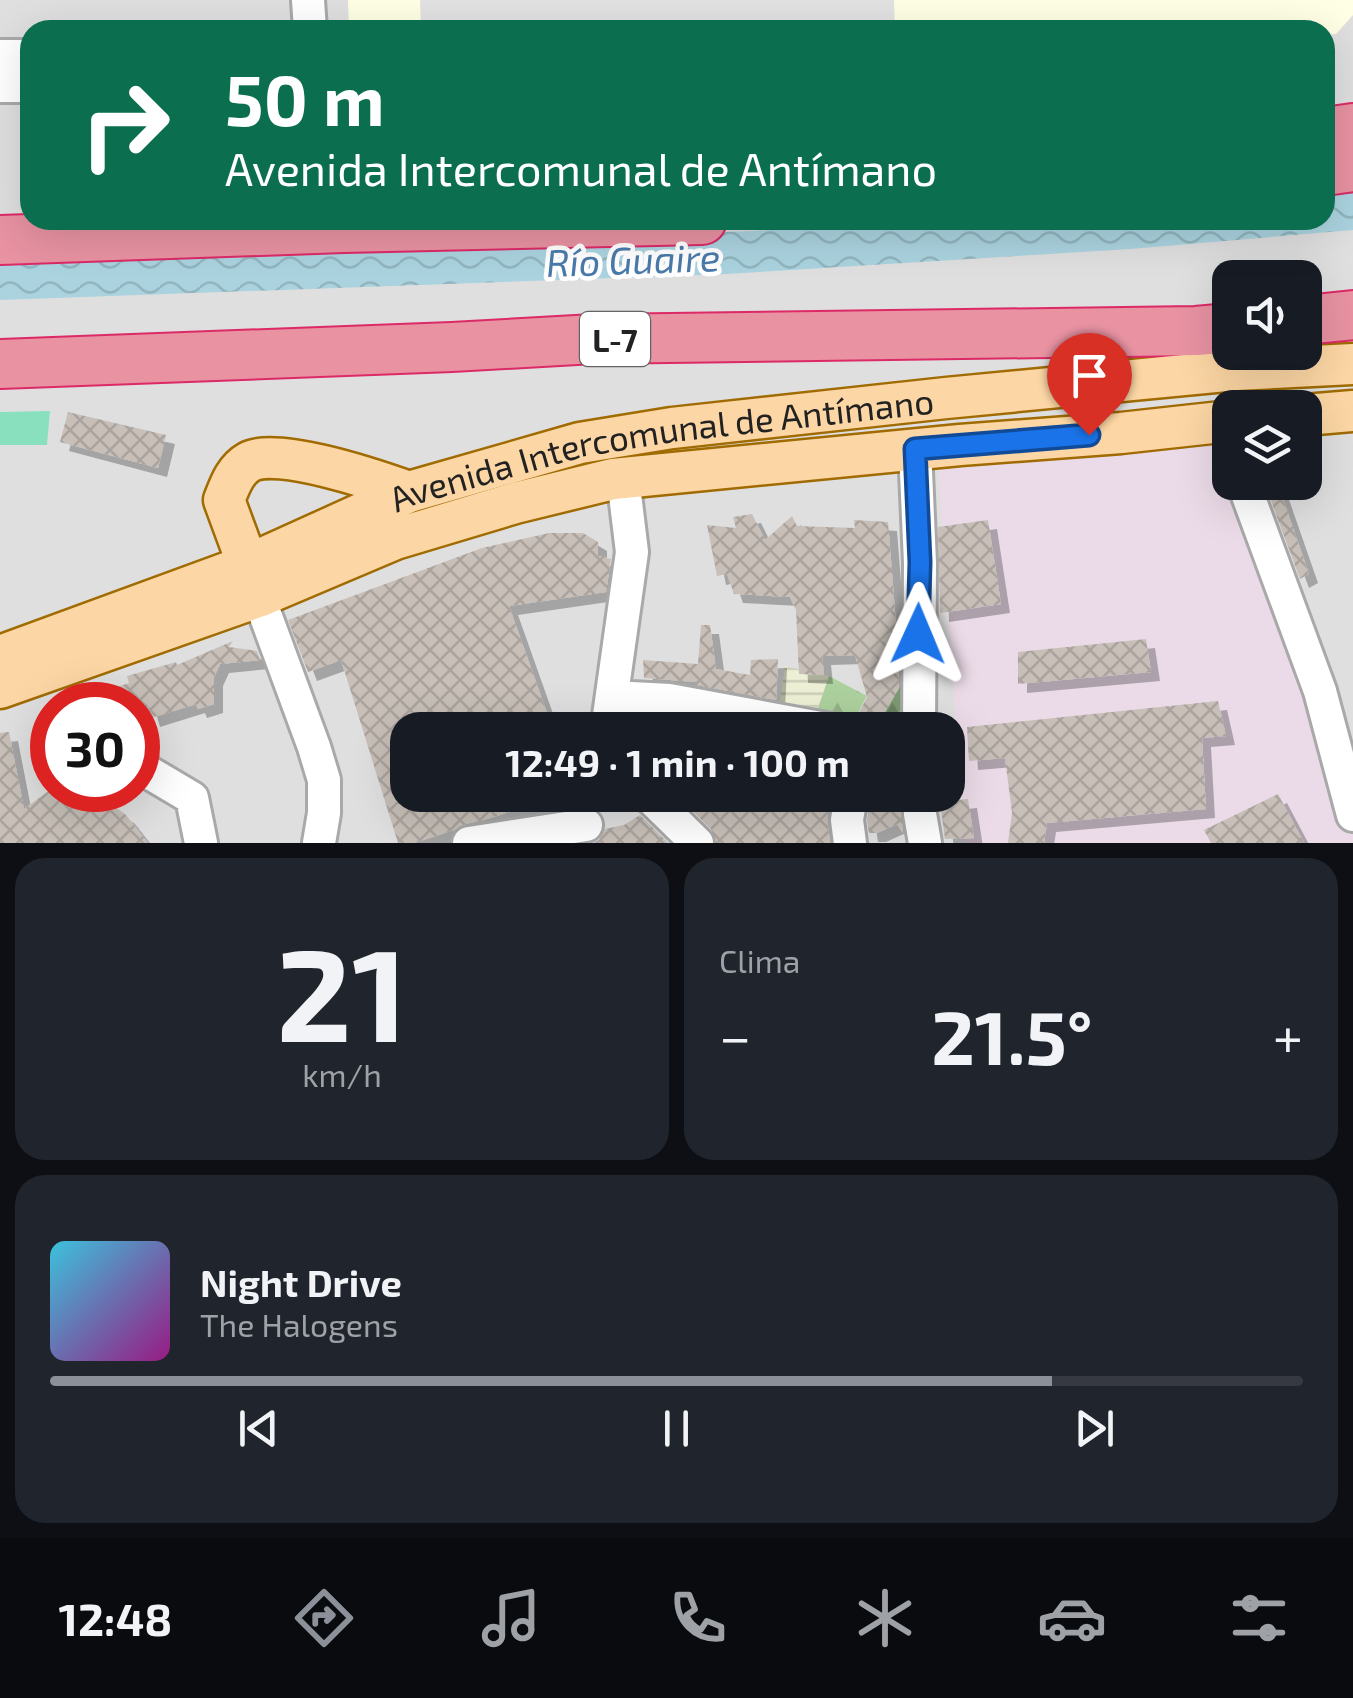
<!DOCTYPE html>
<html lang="es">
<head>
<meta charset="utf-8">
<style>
	body { margin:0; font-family:"Exo 2",sans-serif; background:#20242c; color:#f1f3f6; height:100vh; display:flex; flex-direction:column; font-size:38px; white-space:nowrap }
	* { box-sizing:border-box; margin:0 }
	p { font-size:32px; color:#9ea1a6 }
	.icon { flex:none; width:55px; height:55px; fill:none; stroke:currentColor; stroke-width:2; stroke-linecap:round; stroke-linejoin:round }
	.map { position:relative; height:843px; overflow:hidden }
	.details { display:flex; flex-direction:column; gap:15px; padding:15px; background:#0d0f14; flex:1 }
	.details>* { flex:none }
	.guide { position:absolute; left:20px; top:20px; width:1315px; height:210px; border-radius:30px; box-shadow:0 10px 40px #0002; background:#0b6e4f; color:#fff; overflow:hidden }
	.tools { position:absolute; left:1212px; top:260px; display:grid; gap:20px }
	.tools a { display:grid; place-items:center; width:110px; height:110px; border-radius:20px; background:#171b24; box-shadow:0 10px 40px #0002; font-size:50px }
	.speed { position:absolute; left:30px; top:682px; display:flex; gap:20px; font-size:50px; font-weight:700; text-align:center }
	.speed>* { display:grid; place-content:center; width:130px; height:130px; border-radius:50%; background:#171b24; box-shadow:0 10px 40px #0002; line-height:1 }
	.speed .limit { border:15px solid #d22; background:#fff; color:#111 }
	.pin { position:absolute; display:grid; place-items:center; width:85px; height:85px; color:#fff; margin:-102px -42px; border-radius:50% 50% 50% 0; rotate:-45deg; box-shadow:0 0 10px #0007 }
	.pin .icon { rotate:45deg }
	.me { position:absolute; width:110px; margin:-55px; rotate:1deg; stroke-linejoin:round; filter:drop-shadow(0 0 8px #0008) }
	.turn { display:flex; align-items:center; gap:35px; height:210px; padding:0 40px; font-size:45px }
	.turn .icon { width:130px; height:130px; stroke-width:2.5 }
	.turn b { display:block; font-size:70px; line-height:85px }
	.big { font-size:75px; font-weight:700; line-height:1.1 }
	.details .widget { flex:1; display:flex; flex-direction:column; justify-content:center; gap:15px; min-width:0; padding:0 35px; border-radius:30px; background:#20242c }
	.details .dial { align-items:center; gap:0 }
	.dial b { font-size:130px; line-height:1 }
	.song { display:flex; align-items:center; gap:30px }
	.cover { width:120px; height:120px; border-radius:15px; background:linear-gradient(135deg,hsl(190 70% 55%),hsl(310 70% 35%)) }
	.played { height:10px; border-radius:5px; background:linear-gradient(90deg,#8c9099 80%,#363941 80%) }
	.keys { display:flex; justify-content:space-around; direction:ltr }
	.heat { display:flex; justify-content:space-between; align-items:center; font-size:55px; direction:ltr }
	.details .tiles { flex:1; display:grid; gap:15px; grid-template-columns:1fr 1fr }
	.widget:last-child { grid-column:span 2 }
	.trip { position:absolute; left:390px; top:712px; width:575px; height:100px; border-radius:30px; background:#171b24; box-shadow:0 10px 40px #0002; font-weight:700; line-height:100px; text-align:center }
	.tabs { display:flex; height:160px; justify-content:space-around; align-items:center; background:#090b0e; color:#9ea1a6 }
	.tabs .icon { width:70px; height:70px }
	.tabs .on { color:#8c9099 }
	.tabs b { font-size:45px; color:#f1f3f6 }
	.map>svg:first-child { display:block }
</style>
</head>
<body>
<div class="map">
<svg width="1353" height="843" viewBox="0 0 1353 843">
	<defs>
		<pattern id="farmland-rules" width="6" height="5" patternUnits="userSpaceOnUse" patternTransform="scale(2.5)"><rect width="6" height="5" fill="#eef0d5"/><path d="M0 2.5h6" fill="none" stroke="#ccceb7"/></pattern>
		<pattern id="forest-firs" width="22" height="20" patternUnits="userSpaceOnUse" patternTransform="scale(2.5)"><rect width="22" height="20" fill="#add19e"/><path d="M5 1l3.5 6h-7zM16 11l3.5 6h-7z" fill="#95b388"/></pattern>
		<pattern id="water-waves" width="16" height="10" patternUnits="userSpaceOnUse" patternTransform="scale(2.5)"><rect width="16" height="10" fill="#aad3df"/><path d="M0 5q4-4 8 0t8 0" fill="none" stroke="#92b5bf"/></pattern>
		<pattern id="building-cross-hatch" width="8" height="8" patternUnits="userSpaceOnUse" patternTransform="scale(2.5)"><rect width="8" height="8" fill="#c7bfb8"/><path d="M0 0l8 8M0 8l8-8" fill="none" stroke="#aba49e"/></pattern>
		<filter id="shadow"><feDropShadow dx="9" dy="9" stdDeviation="0" flood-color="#0004"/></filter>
	</defs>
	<rect width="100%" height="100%" fill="#f2efe9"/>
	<path fill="#e0dfdf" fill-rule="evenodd" d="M 0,0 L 1353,0 L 1353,843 L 0,843 ZM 30,30 L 1325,30 L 1325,220 L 30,220 ZM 1230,278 L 1305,278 L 1305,352 L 1230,352 ZM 1230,408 L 1305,408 L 1305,482 L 1230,482 ZM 52,705 L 138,705 L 138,790 L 52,790 ZM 408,730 L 948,730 L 948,795 L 408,795 Z"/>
	<path fill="#ebdbe8" d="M 1220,422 L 1230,450 L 1230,482 L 1353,797 L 1353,843 L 964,843 L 937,447 Z"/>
	<path fill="#ffffe5" d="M 348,0 L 1353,0 L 1353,15 L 1336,34 L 1325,35 L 1325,30 L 349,30 Z"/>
	<path fill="url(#farmland-rules)" d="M 785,666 L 829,676 L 814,720 L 779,708 Z"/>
	<path fill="url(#forest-firs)" d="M 829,676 L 865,695 L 902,687 L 906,730 L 866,730 L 877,726 L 867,695 L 852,725 L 861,730 L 844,730 L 814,720 Z"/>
	<path fill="#88e0be" d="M 50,411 L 47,445 L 0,445 L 0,412 Z"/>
	<path fill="#e2e2e2" d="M 420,0 L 894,0 L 895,30 L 421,30 Z"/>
	<path fill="url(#water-waves)" d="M 1353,190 L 1353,230 L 1130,249 L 727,274 L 0,300 L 0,256 L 751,231 L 953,220 L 1325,220 L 1325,193 Z"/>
	<path fill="url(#building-cross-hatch)" filter="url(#shadow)" d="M 68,412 L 166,435 L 158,468 L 60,442 Z
		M 1264,482 L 1277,482 L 1309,574 L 1300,579 Z
		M 752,514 L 765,540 L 792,516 L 797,526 L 855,528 L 854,520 L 888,522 L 899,663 L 899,688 L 877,726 L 866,730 L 850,730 L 867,697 L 855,655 L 822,656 L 824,675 L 799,674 L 796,610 L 790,597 L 734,594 L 727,574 L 717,576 L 707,525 L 736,528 L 733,517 Z
		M 988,520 L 1001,604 L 940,613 L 938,527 Z
		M 549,533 L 583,533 L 598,542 L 598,556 L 611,559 L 606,592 L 509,606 L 553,730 L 408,730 L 408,795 L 550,795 L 551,799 L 484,820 L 465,824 L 454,830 L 414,843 L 398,843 L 341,660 L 308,672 L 288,620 L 482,548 Z
		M 701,625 L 710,625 L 716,669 L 750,675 L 751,660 L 778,659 L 776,700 L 697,685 L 697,682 L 644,678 L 643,660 L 698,664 Z
		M 1146,639 L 1151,672 L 1018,684 L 1018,652 Z
		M 233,641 L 229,647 L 257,651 L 260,660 L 220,664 L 214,677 L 214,704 L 198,709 L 196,704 L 151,718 L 147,704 L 73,705 L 73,701 L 129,683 L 127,676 L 176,662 L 177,665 Z
		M 1218,701 L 1226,736 L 1202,738 L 1206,809 L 1047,823 L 1044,843 L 1008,843 L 1012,813 L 1005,758 L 969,761 L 967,727 Z
		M 9,732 L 24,809 L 50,790 L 92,790 L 126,815 L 148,843 L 0,843 L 0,733 Z
		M 1278,794 L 1304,843 L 1211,843 L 1204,830 Z
		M 677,795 L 831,795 L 827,817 L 830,843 L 716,843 L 711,829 Z
		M 871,795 L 900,795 L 903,833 L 897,824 L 877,833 L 869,833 L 867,820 Z
		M 968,799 L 974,838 L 945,839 L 940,802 Z
		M 640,815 L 668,843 L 593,843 L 599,840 L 605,829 L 624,825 Z"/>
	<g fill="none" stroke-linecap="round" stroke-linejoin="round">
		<defs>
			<path id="minor" d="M 308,0 L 310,30
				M 0,56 L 30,56
				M 0,86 L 30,86
				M 915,449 L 920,563 L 919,730
				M 1243,482 L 1320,691 L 1353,815
				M 251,576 L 314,747 L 324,780 L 324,813 L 319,843
				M 612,697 L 669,700 L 831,730
				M 607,730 L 632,552 L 623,478
				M 138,766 L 192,798 L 201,843
				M 648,795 L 697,843
				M 920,795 L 920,814 L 925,843
				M 469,843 L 586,825
				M 850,843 L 847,820 L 851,795"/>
			<g id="major">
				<path d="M 1305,415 L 1353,411"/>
				<path d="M 248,565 L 224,500 C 230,485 235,470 249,462 C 276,446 378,481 409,492"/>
				<path id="s1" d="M 0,656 L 248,565 L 409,492 L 580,443 L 672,428 L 946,398 L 1236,370 L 1353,364"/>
				<path d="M 0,688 L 258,597 L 395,539 L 515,503 L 613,479 L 960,445 L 1121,433 L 1230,421"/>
			</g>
			<path id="highway" d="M 1325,132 L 1353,128
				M 1325,171 L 1353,167
				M 0,240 L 344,228 L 702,220
				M 1305,320 L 1353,315
				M 0,364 L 452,347 L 594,339 L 1196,331 L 1230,328"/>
		</defs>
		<use href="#minor" stroke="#a9a9a9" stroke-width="38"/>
		<use href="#major" stroke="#a06b00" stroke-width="45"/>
		<use href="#highway" stroke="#dc2a67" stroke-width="52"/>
		<use href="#minor" stroke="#fff" stroke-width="32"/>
		<use href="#major" stroke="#fcd6a4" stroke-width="40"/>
		<use href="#highway" stroke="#e892a2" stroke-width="48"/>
	</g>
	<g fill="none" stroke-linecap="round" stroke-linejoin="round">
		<defs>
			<path id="route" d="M 918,634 L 920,562 L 915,449 L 1089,435"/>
		</defs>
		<use href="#route" stroke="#114b97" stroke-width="25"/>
		<use href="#route" stroke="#1a73e8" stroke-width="18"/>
	</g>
	<g text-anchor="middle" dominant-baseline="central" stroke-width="9" stroke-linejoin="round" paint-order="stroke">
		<rect fill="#fff" stroke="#646464" stroke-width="2.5" x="580" y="312" width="70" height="54" rx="8"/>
		<g font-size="32" font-weight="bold" fill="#222">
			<text x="615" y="339">L-7</text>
		</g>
		<g font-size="35" fill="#222" stroke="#fff">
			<text stroke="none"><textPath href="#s1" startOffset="698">Avenida Intercomunal de Antímano</textPath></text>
		</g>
		<g font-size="38" font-style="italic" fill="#4a7aab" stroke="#fff">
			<text transform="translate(633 259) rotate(-2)">Río Guaire</text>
		</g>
	</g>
</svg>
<div class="tools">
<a><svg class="icon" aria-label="sound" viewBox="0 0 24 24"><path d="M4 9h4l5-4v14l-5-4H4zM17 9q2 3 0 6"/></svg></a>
<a><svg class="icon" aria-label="layers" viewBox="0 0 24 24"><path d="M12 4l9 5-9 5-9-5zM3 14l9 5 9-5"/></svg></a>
</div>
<div class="speed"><div class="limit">30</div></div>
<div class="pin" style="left:1089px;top:435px;background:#d93025"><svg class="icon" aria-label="arrive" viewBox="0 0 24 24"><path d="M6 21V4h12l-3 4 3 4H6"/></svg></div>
<svg class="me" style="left:918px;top:634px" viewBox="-20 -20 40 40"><path d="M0-17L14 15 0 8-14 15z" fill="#1a73e8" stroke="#fff" stroke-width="4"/></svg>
<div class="trip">12:49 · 1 min · 100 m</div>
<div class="guide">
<div class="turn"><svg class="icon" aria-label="right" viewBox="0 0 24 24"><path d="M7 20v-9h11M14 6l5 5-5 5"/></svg><div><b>50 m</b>Avenida Intercomunal de Antímano</div></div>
</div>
</div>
<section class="details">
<div class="tiles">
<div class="widget dial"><b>21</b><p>km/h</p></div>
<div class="widget"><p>Clima</p>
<div class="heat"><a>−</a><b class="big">21.5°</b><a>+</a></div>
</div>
<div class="widget">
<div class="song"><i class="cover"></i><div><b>Night Drive</b><p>The Halogens</p></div></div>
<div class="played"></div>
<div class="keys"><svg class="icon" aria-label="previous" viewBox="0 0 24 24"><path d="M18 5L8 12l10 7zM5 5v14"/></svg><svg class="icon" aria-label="pause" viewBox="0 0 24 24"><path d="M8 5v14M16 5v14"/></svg><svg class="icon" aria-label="next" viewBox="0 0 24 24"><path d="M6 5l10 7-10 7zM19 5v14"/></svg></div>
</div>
</div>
</section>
<nav class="tabs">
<b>12:48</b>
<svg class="icon on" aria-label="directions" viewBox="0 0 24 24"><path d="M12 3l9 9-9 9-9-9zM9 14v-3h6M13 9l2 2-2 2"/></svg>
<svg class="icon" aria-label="music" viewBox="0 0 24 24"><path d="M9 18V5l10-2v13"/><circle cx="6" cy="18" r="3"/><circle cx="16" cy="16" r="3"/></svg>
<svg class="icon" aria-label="phone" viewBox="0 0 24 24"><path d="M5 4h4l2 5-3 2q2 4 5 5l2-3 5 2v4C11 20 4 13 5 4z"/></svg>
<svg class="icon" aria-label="climate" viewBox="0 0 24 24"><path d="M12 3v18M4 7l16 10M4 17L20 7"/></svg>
<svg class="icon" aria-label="car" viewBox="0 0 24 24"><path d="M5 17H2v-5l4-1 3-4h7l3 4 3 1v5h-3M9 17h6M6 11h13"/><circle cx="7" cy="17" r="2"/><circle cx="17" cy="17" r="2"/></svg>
<svg class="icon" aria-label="filters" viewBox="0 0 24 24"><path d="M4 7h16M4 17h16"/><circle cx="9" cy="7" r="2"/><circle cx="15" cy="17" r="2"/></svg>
</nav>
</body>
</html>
